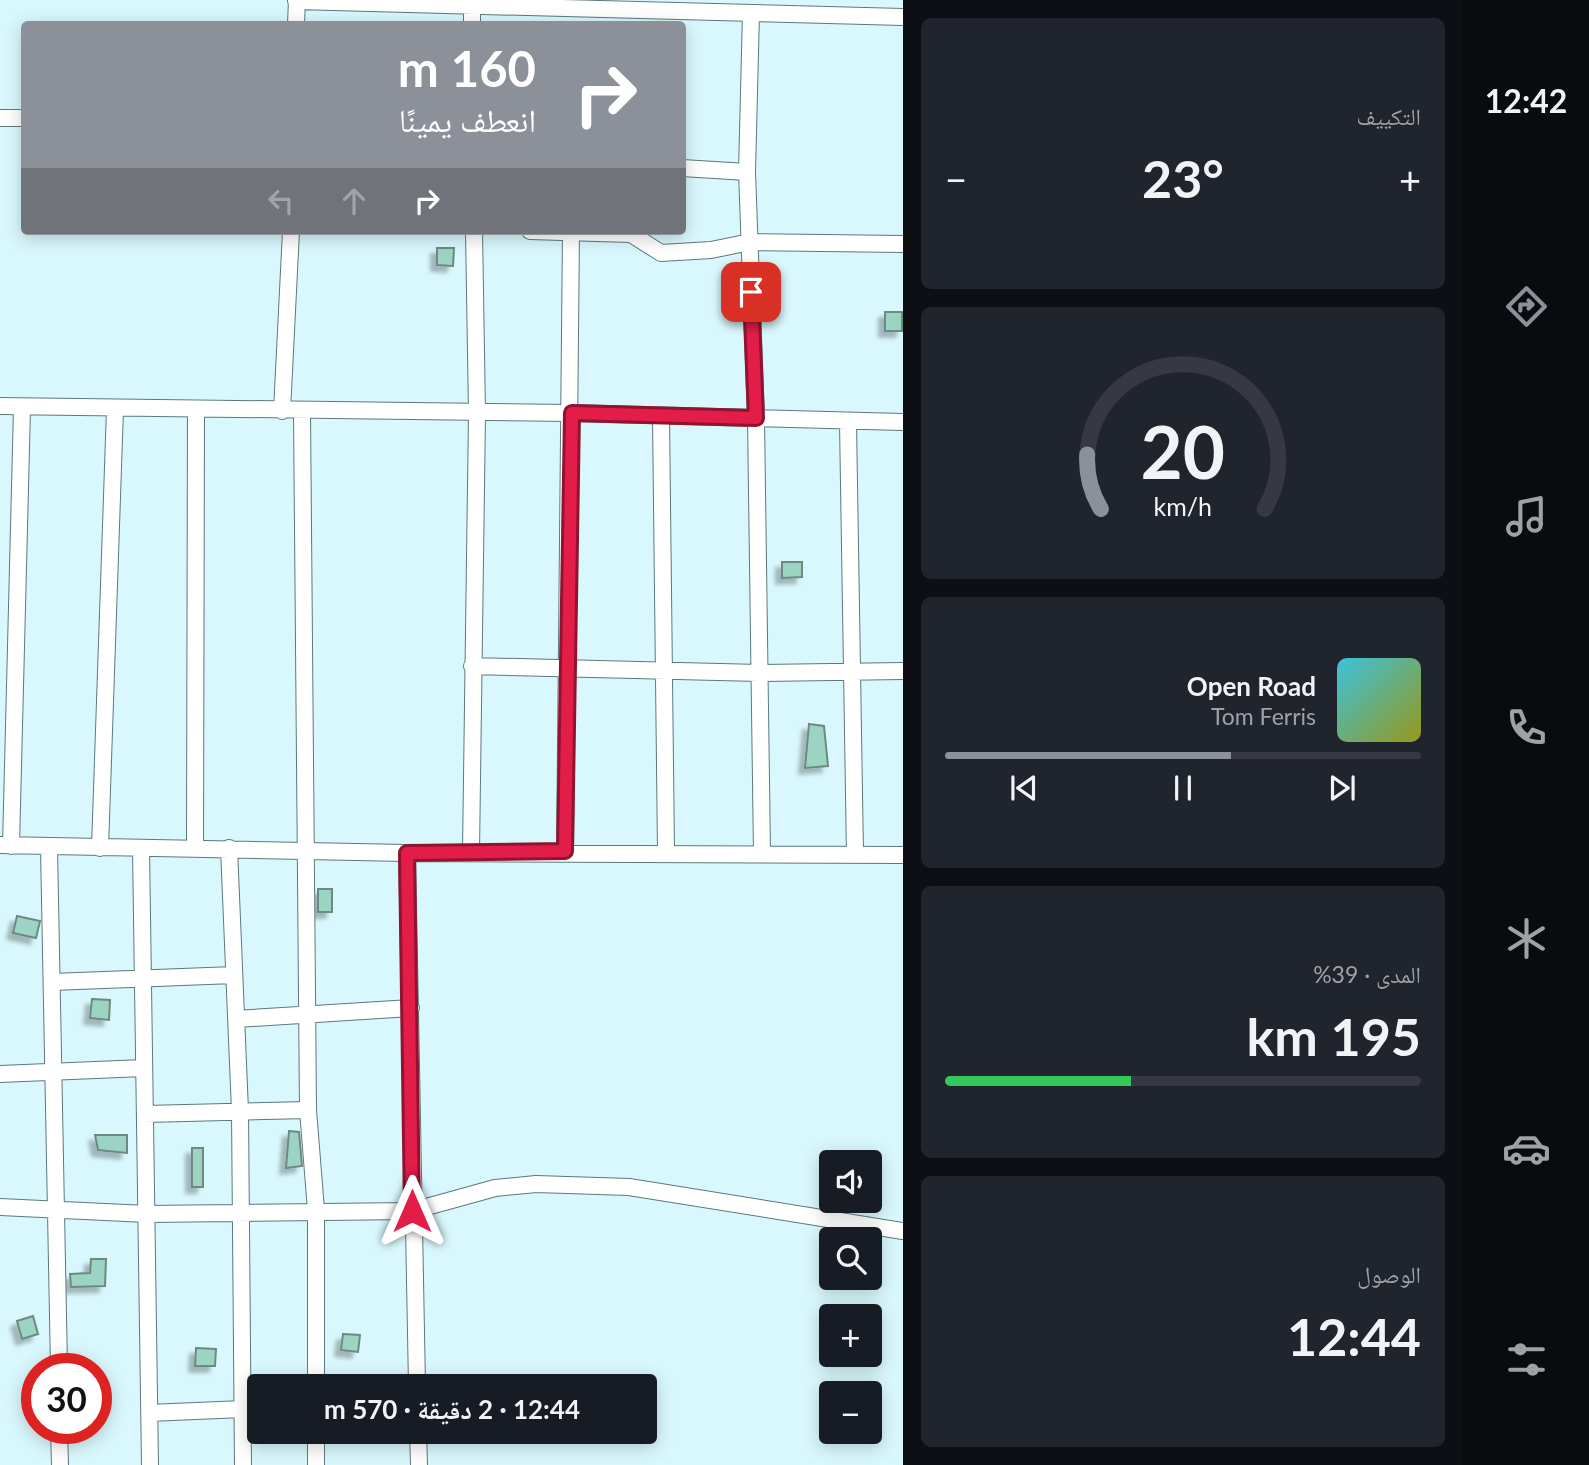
<!DOCTYPE html>
<html lang="ar">
<head>
<meta charset="utf-8">
<style>
	body { margin:0; font-family:Lato,"Noto Naskh Arabic",sans-serif; background:#20242c; color:#f1f3f6; direction:rtl; height:100vh; display:flex; flex-direction:column; font-size:26px; white-space:nowrap }
	* { box-sizing:border-box; margin:0 }
	p { font-size:23px; color:#9ea1a6 }
	.icon { flex:none; width:38px; height:38px; fill:none; stroke:currentColor; stroke-width:2; stroke-linecap:round; stroke-linejoin:round }
	.map { position:relative; flex:1; overflow:hidden; direction:ltr }
	.side { display:flex; flex-direction:column; gap:18px; padding:18px; background:#0d0f14; width:560px }
	.side>* { flex:none }
	.banner { position:absolute; left:21px; top:21px; width:665px; height:214px; border-radius:7px; box-shadow:0 4px 18px #0003; direction:rtl; background:#8c9099; color:#fff; overflow:hidden }
	.fabs { position:absolute; left:819px; top:1150px; display:grid; gap:14px }
	.fabs a { display:grid; place-items:center; width:63px; height:63px; border-radius:7px; background:#171b24; box-shadow:0 4px 18px #0003; font-size:35px }
	.speed { position:absolute; left:21px; top:1353px; display:flex; gap:14px; font-size:35px; font-weight:700; text-align:center }
	.speed>* { display:grid; place-content:center; width:91px; height:91px; border-radius:50%; background:#171b24; box-shadow:0 4px 18px #0003; line-height:1 }
	.speed .limit { border:10px solid #d22; background:#fff; color:#111 }
	.pin { position:absolute; display:grid; place-items:center; width:60px; height:60px; color:#fff; margin:-30px; border-radius:14px; box-shadow:0 4px 10px #0006 }
	.me { position:absolute; width:77px; margin:-38px; rotate:0deg; stroke-linejoin:round; filter:drop-shadow(0 0 5px #0008) }
	.turn { display:flex; align-items:center; gap:24px; height:147px; padding:0 35px; font-size:32px }
	.turn .icon { width:91px; height:91px; stroke-width:2.5 }
	.turn b { display:block; font-size:49px; line-height:60px }
	.lanes { display:flex; align-items:center; height:66px; padding:0 35px; background:#0003; justify-content:center; gap:35px; direction:ltr }
	.lanes .off { opacity:.35 }
	.big { font-size:52px; font-weight:700; line-height:1.1 }
	.side .card { flex:1; display:flex; flex-direction:column; justify-content:center; gap:10px; min-width:0; padding:0 24px; border-radius:10px; background:#20242c }
	.side .dial { align-items:center; gap:0 }
	.dial svg { height:182px; overflow:visible; fill:none; stroke:#363941; stroke-width:7; stroke-linecap:round; text-anchor:middle }
	.dial text { fill:#f1f3f6; stroke:none }
	.song { display:flex; align-items:center; gap:21px }
	.cover { width:84px; height:84px; border-radius:10px; background:linear-gradient(135deg,hsl(190 70% 55%),hsl(60 70% 35%)) }
	.played { height:7px; border-radius:4px; background:linear-gradient(90deg,#8c9099 60%,#363941 60%) }
	.keys { display:flex; justify-content:space-around; direction:ltr }
	.heat { display:flex; justify-content:space-between; align-items:center; font-size:38px; direction:ltr }
	.charge { height:10px; border-radius:5px; background:linear-gradient(90deg,#34c759 39%,#363941 0) }
	.trip { position:absolute; left:247px; top:1374px; width:410px; height:70px; border-radius:7px; background:#171b24; box-shadow:0 4px 18px #0003; font-weight:700; line-height:70px; text-align:center; direction:rtl }
	main { display:flex; flex:1; min-height:0 }
	.tabs { display:flex; flex-direction:column; width:126px; justify-content:space-around; align-items:center; background:#090b0e; color:#9ea1a6 }
	.tabs .icon { width:49px; height:49px }
	.tabs .selected { color:#8c9099 }
	.tabs b { font-size:32px; color:#f1f3f6 }
	.map>svg:first-child { display:block }
</style>
</head>
<body>
<main>
<nav class="tabs">
<b>12:42</b>
<svg class="icon selected" aria-label="directions" viewBox="0 0 24 24"><path d="M12 3l9 9-9 9-9-9zM9 14v-3h6M13 9l2 2-2 2"/></svg>
<svg class="icon" aria-label="music" viewBox="0 0 24 24"><path d="M9 18V5l10-2v13"/><circle cx="6" cy="18" r="3"/><circle cx="16" cy="16" r="3"/></svg>
<svg class="icon" aria-label="phone" viewBox="0 0 24 24"><path d="M5 4h4l2 5-3 2q2 4 5 5l2-3 5 2v4C11 20 4 13 5 4z"/></svg>
<svg class="icon" aria-label="climate" viewBox="0 0 24 24"><path d="M12 3v18M4 7l16 10M4 17L20 7"/></svg>
<svg class="icon" aria-label="car" viewBox="0 0 24 24"><path d="M5 17H2v-5l4-1 3-4h7l3 4 3 1v5h-3M9 17h6M6 11h13"/><circle cx="7" cy="17" r="2"/><circle cx="17" cy="17" r="2"/></svg>
<svg class="icon" aria-label="filters" viewBox="0 0 24 24"><path d="M4 7h16M4 17h16"/><circle cx="9" cy="7" r="2"/><circle cx="15" cy="17" r="2"/></svg>
</nav>
<section class="side">
<div class="card"><p>التكييف</p>
<div class="heat"><a>−</a><b class="big">23°</b><a>+</a></div>
</div>
<div class="card dial"><svg viewBox="0 0 100 80">
<path d="M14 69A42 42 0 1 1 86 69"/>
<path d="M14 69A42 42 0 0 1 8 45" stroke="#8c9099"/>
<text x="50" y="56" font-size="32" font-weight="700">20</text>
<text x="50" y="72" font-size="11">km/h</text>
</svg></div>
<div class="card">
<div class="song"><i class="cover"></i><div><b>Open Road</b><p>Tom Ferris</p></div></div>
<div class="played"></div>
<div class="keys"><svg class="icon" aria-label="previous" viewBox="0 0 24 24"><path d="M18 5L8 12l10 7zM5 5v14"/></svg><svg class="icon" aria-label="pause" viewBox="0 0 24 24"><path d="M8 5v14M16 5v14"/></svg><svg class="icon" aria-label="next" viewBox="0 0 24 24"><path d="M6 5l10 7-10 7zM19 5v14"/></svg></div>
</div>
<div class="card"><p>المدى · 39%</p><b class="big">195 km</b><div class="charge"></div></div>
<div class="card"><p>الوصول</p><b class="big">12:44</b></div>
</section>
<div class="map">
<svg width="903" height="1465" viewBox="0 0 903 1465">
	<defs>
		<filter id="shadow"><feDropShadow dx="-6" dy="6" stdDeviation="2" flood-color="#0004"/></filter>
	</defs>
	<rect width="100%" height="100%" fill="#d9f8fd"/>
	<path fill="#9cd4c4" stroke="#6e8981" stroke-width="2" filter="url(#shadow)" d="M 437,248 L 454,248 L 453,266 L 437,265 Z
		M 885,312 L 902,312 L 902,331 L 885,331 Z
		M 782,562 L 802,562 L 802,577 L 782,578 Z
		M 809,724 L 824,726 L 828,766 L 805,768 Z
		M 318,889 L 332,889 L 332,912 L 318,912 Z
		M 17,916 L 40,921 L 36,938 L 13,933 Z
		M 92,999 L 110,1000 L 109,1020 L 90,1018 Z
		M 289,1131 L 299,1132 L 302,1166 L 286,1168 Z
		M 95,1135 L 127,1135 L 127,1153 L 98,1150 Z
		M 192,1148 L 203,1148 L 203,1187 L 192,1187 Z
		M 91,1259 L 106,1259 L 105,1286 L 71,1287 L 70,1274 L 90,1273 Z
		M 33,1316 L 38,1334 L 22,1339 L 17,1321 Z
		M 343,1334 L 360,1335 L 358,1352 L 341,1350 Z
		M 196,1348 L 216,1349 L 215,1366 L 195,1366 Z"/>
	<g fill="none" stroke-linecap="round" stroke-linejoin="round">
		<defs>
			<path id="minor" d="M 472,0 L 472,24
				M 296,1 L 903,17
				M 751,13 L 747,172 L 756,418 L 762,854
				M 296,24 L 297,0
				M 0,118 L 24,118
				M 682,168 L 747,172
				M 530,231 L 631,234 L 661,253 L 711,250 L 750,242 L 903,244
				M 0,406 L 572,413 L 903,422
				M 282,411 L 291,231
				M 302,411 L 308,1110 L 316,1210 L 316,1386
				M 661,416 L 666,852
				M 848,422 L 855,855
				M 472,666 L 760,673 L 903,671
				M 0,845 L 407,853 L 903,855
				M 11,846 L 22,408
				M 49,847 L 59,1368
				M 100,848 L 115,409
				M 141,848 L 150,1465
				M 195,848 L 196,411
				M 229,848 L 240,1111 L 243,1465
				M 565,851 L 571,231
				M 471,852 L 477,413 L 474,231
				M 407,853 L 417,1386
				M 52,982 L 234,975
				M 236,1019 L 411,1008
				M 0,1074 L 143,1068
				M 145,1114 L 308,1110
				M 0,1207 L 147,1214 L 412,1211 L 495,1188 L 536,1184 L 629,1187 L 903,1231
				M 149,1413 L 243,1409
				M 59,1428 L 60,1465
				M 316,1432 L 316,1465
				M 418,1432 L 419,1465"/>
		</defs>
		<use href="#minor" stroke="#5d787c" stroke-width="18"/>
		<use href="#minor" stroke="#fff" stroke-width="16"/>
	</g>
	<g fill="none" stroke-linecap="round" stroke-linejoin="round">
		<defs>
			<path id="route" d="M 412,1211 L 407,853 L 565,851 L 572,413 L 756,418 L 751,292"/>
		</defs>
		<use href="#route" stroke="#92132f" stroke-width="18"/>
		<use href="#route" stroke="#e11d48" stroke-width="12"/>
	</g>
</svg>
<div class="fabs">
<a><svg class="icon" aria-label="sound" viewBox="0 0 24 24"><path d="M4 9h4l5-4v14l-5-4H4zM17 9q2 3 0 6"/></svg></a>
<a><svg class="icon" aria-label="search" viewBox="0 0 24 24"><circle cx="10" cy="10" r="6"/><path d="M15 15l6 6"/></svg></a>
<a>+</a>
<a>−</a>
</div>
<div class="speed"><div class="limit">30</div></div>
<div class="pin" style="left:751px;top:292px;background:#d93025"><svg class="icon" aria-label="arrive" viewBox="0 0 24 24"><path d="M6 21V4h12l-3 4 3 4H6"/></svg></div>
<svg class="me" style="left:412px;top:1211px" viewBox="-20 -20 40 40"><path d="M0-17L14 15 0 8-14 15z" fill="#e11d48" stroke="#fff" stroke-width="4"/></svg>
<div class="trip">12:44 · 2 دقيقة · 570 m</div>
<div class="banner">
<div class="turn"><svg class="icon" aria-label="right" viewBox="0 0 24 24"><path d="M7 20v-9h11M14 6l5 5-5 5"/></svg><div><b>160 m</b>انعطف يمينًا</div></div>
<div class="lanes"><svg class="icon off" aria-label="left" viewBox="0 0 24 24"><path d="M17 20v-9H6M10 6l-5 5 5 5"/></svg><svg class="icon off" aria-label="ahead" viewBox="0 0 24 24"><path d="M12 20V5M6 11l6-6 6 6"/></svg><svg class="icon" aria-label="right" viewBox="0 0 24 24"><path d="M7 20v-9h11M14 6l5 5-5 5"/></svg></div>
</div>
</div>
</main>
</body>
</html>
